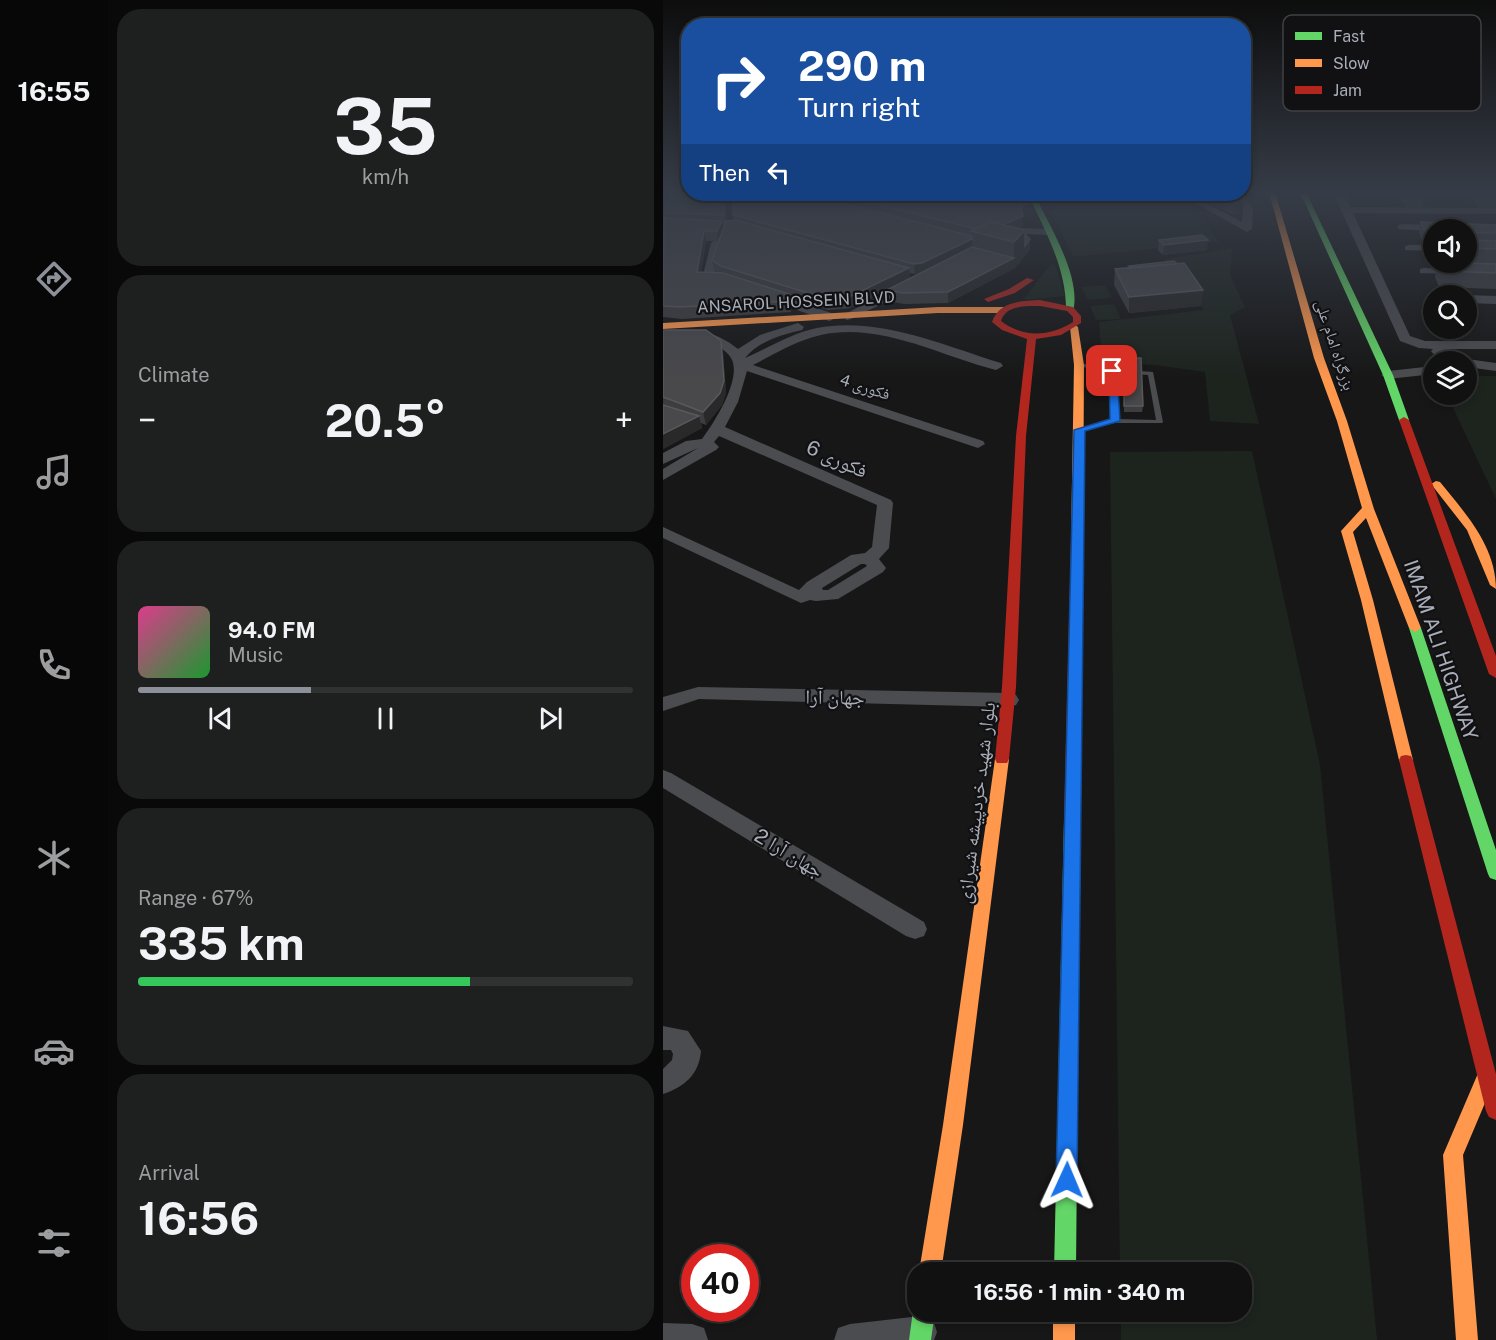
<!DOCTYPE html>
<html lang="en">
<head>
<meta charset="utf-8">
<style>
	body { margin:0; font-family:"Public Sans","Noto Naskh Arabic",sans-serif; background:#1e1f1f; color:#f1f3f6; height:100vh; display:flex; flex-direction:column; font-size:22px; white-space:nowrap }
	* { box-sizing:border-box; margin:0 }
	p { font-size:20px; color:#9c9d9f }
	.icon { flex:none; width:33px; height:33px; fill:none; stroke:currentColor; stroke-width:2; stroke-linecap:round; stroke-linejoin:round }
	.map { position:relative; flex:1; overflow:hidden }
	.details { display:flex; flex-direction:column; gap:9px; padding:9px; background:#090909; width:555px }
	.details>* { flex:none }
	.hud { position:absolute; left:18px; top:18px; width:570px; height:183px; border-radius:24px; box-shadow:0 3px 9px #0003,0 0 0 2px #303131; background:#1a4fa0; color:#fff; overflow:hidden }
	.controls { position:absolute; left:760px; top:219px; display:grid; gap:12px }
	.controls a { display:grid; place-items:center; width:54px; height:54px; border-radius:50%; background:#111; box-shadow:0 3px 9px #0003,0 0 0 2px #303131; font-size:30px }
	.speed { position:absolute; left:18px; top:1244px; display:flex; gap:12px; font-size:30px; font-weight:700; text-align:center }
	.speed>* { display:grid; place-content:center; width:78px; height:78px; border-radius:50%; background:#111; box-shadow:0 3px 9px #0003,0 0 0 2px #303131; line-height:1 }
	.speed .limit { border:9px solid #d22; background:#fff; color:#111 }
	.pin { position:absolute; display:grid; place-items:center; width:51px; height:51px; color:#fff; margin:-26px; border-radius:12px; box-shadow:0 3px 9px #0006 }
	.me { position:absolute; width:66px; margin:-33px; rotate:1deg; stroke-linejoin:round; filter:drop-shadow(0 0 4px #0008) }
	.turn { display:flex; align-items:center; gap:21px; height:126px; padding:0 18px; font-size:27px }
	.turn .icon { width:78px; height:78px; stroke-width:2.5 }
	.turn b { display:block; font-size:42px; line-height:51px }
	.then { display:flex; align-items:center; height:57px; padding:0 18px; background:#0003; gap:12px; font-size:22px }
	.big { font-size:45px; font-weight:700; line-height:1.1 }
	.details .tile { flex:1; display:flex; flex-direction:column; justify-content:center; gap:9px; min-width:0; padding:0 21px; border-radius:24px; background:#1e1f1f }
	.details .dial { align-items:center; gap:0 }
	.dial b { font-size:78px; line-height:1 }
	.song { display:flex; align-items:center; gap:18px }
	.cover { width:72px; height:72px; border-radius:9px; background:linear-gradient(135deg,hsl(330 70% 55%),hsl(130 70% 35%)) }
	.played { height:6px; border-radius:3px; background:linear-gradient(90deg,#8c9099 35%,#303131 35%) }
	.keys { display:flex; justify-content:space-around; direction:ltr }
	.heat { display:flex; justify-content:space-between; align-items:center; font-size:33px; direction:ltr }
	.charge { height:9px; border-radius:4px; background:linear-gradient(90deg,#34c759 67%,#303131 0) }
	.trip { position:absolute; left:244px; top:1262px; width:345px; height:60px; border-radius:24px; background:#111; box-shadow:0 3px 9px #0003,0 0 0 2px #303131; font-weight:700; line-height:60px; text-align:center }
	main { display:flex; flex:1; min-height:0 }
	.dock { display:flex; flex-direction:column; width:108px; justify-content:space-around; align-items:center; background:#070707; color:#9c9d9f }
	.dock .icon { width:42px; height:42px }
	.dock .on { color:#8c9099 }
	.dock b { font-size:27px; color:#f1f3f6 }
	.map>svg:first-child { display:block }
</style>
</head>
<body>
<main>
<nav class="dock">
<b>16:55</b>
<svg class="icon on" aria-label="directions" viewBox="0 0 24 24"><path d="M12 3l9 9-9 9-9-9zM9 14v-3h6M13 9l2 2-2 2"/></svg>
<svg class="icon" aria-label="music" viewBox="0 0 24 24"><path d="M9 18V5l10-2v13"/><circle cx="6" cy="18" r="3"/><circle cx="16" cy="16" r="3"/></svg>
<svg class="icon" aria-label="phone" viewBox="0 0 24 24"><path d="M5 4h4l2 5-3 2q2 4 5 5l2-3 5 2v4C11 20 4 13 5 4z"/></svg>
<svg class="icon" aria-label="climate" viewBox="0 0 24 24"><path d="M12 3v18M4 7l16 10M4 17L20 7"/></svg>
<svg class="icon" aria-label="car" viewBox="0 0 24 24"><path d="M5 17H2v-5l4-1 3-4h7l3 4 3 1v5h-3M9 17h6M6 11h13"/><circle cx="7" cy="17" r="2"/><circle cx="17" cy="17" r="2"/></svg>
<svg class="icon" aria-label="filters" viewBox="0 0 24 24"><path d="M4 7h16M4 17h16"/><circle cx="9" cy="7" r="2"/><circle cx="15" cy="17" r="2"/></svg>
</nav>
<section class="details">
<div class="tile dial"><b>35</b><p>km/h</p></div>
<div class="tile"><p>Climate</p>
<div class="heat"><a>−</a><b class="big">20.5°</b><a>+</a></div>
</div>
<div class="tile">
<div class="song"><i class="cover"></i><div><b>94.0 FM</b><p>Music</p></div></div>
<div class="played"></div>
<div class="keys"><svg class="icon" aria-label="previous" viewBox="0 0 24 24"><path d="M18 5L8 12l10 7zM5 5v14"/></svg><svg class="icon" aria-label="pause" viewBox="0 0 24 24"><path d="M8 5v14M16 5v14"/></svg><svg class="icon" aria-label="next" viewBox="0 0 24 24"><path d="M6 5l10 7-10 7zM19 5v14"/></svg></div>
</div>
<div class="tile"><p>Range · 67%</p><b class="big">335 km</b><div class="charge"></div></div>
<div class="tile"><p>Arrival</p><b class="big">16:56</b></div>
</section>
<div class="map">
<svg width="833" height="1340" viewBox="0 0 833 1340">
	<rect width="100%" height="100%" fill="#171717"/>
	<path fill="#1d241e" d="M 381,194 L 510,194 L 528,202 L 556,242 L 410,257 Z
		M 569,248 L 567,275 L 582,307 L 567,315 L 596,424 L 547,421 L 542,372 L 493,365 L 439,363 L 436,322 L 541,310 L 502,259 Z
		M 388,264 L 393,266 L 402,296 L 360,300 Z
		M 442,285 L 449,298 L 425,300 L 418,287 Z
		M 451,304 L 458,319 L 433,320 L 427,306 Z
		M 804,376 L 833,376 L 833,499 L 784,395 L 804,394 Z
		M 589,451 L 657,765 L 714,1340 L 458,1340 L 458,1311 L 579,1311 L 579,1272 L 457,1272 L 447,452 Z"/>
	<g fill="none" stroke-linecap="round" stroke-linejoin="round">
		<path fill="#4b4c50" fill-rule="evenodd" d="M 416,363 L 449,369 L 490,372 L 500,422 L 499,423 L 452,423 L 414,431 L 414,429 L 449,420 L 446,372 L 414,366 L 413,365 ZM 452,373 L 485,375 L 493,420 L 455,419 Z"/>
		<path fill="#4b4c50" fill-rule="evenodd" d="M 5,192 L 15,192 L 5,222 L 0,225 L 0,207 Z
			M 580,192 L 590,208 L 589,229 L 584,232 L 516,194 L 527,194 L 579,222 L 580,208 L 574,194 Z
			M 670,192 L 680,192 L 687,207 L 833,208 L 833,214 L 690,213 L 747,336 L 762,341 L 833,341 L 833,349 L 789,349 L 783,352 L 796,362 L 777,362 L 768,351 L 770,349 L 756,348 L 737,341 Z
			M 290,194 L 306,194 L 352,204 L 370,197 L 375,200 L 353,210 Z
			M 739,224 L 833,227 L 833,233 L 804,232 L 804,230 L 771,231 L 735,229 L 735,225 Z
			M 360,228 L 385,229 L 390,232 L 385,235 L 362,234 L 338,244 L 333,241 Z
			M 53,240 L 58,243 L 52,273 L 73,281 L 73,285 L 65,285 L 40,275 L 48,243 Z
			M 746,245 L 771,245 L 771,251 L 742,250 L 742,246 Z
			M 761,268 L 833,270 L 833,276 L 757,273 L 757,269 Z
			M 247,281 L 253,285 L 251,288 L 188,319 L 184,320 L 178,316 Z
			M 103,291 L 171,314 L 173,317 L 167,321 L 163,320 L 99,298 L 99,292 Z
			M 804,295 L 833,296 L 833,304 L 804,303 Z
			M 135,323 L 141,327 L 139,330 C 118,335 96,341 82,358 C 105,348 129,333 154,328 C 215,316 280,345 338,363 L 340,366 L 333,370 C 277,356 218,322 158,335 C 134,340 112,354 90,365 L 320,441 L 322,444 L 315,448 L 84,371 L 75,402 L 62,427 L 228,500 L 230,503 L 226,548 L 216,559 L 223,568 L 220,572 L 175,599 L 153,601 L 147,600 L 138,603 L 0,538 L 0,527 L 136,590 L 144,582 L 188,555 L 202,553 L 209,547 L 214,505 L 56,436 L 51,442 L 56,447 L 53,450 L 0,480 L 0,469 L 35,448 L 0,464 L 0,453 L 23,441 L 39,439 C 51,423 80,378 68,358 C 61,346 43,341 31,338 L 30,335 L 31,332 C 46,330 64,340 75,349 L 97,335 ZM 198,564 L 202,564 L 204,566 L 165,590 L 160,590 L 159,588 Z
			M 804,359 L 833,363 L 833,371 L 804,367 L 804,362 L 798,362 Z
			M 771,366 L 771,374 L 725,379 L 718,375 L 725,371 Z
			M 35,687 L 346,693 L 353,695 L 356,700 L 353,705 L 346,707 L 36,699 L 0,711 L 0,697 Z
			M 0,770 L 8,773 L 261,922 L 264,929 L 261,936 L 252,939 L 243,936 L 0,788 Z
			M 0,1026 L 25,1031 L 38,1051 C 36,1075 21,1087 0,1094 L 0,1069 L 9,1060 L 10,1054 L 8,1050 L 0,1050 Z
			M 258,1316 L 270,1320 L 274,1332 L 271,1340 L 171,1340 L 175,1328 L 187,1324 Z
			M 0,1323 L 29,1324 L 41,1328 L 45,1340 L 0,1340 Z"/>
		<path fill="#63d668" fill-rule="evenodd" d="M 637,192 L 643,192 L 730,375 L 746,420 L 745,422 L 737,422 L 736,420 L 720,375 Z
			M 365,194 L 371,194 C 386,224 419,278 410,311 L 403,309 C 403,267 382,231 365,194 Z
			M 752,624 L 758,628 L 833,850 L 833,880 L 827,878 L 825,874 L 746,628 Z
			M 409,815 L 415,817 L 417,821 L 413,1272 L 391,1272 L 401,821 L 403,817 Z
			M 255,1302 L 255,1311 L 272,1311 L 268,1340 L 246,1340 L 250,1311 Z"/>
		<path fill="#ff974d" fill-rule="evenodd" d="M 606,192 L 612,192 L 661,358 L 684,421 L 711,509 L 758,628 L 752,632 L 746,628 L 703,518 L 690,532 L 710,600 L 750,760 L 748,764 L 738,764 L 736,760 L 698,600 L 678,531 L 699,508 L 674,421 L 651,358 Z
			M 275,307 L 340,307 L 344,310 L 340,313 L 275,313 L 0,329 L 0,323 Z
			M 411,324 L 415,327 L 421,365 L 420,538 L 414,542 L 408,538 L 411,365 L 407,327 Z
			M 773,481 L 777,482 C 802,513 833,546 833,589 L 827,585 L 804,530 L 768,484 Z
			M 339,754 L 344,755 L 346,759 L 300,1125 L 278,1272 L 256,1272 L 280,1125 L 332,759 L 334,755 Z
			M 823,1068 L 830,1071 L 833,1077 L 800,1155 L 815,1340 L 793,1340 L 780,1155 L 816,1071 Z
			M 390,1311 L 412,1311 L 412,1340 L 390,1340 Z"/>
		<path fill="#b3261e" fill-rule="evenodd" d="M 364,278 L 371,280 L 352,293 L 325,302 L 321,299 L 346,289 Z
			M 377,300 L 410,307 L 418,316 L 418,323 L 398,335 L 373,339 L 363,436 L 353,687 L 346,759 L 344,763 L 334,763 L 332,759 L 339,687 L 353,436 L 364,339 L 339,330 L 329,322 C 336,301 358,301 377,300 ZM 377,306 L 404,311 L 410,317 L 410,322 C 386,337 361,338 338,321 C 343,305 363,306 377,306 Z
			M 741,417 L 746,420 L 833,656 L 833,678 L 826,674 L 736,420 Z
			M 414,534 L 420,538 L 417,821 L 415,825 L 403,825 L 401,821 L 408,538 Z
			M 743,755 L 748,756 L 750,760 L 833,1074 L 833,1120 L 826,1117 L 823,1111 L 736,760 L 738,756 Z"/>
	</g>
	<path fill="#3d3d3f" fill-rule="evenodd" d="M 734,192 L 758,192 L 761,197 L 760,207 L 743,207 Z
		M 805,192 L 830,192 L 833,196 L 833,208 L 816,208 Z
		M 67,194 L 359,194 L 359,200 L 357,201 L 360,226 L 356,228 L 362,230 L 362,234 L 367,239 L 367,250 L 352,268 L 285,303 L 241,304 L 225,301 L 224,290 L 187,308 L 165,310 L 127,298 L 128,312 L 19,319 L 0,317 L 0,220 L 4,218 L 3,213 L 62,207 L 63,221 L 71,220 L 70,201 ZM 43,241 L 56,241 L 49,260 L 51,270 L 54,273 L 38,273 ZM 246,273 L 252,274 L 256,274 L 247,279 Z
		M 455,194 L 489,194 L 489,199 L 460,201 Z
		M 525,194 L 572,194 L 575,214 L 570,214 Z
		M 758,222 L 833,225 L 833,289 L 776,287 L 772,277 L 775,263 L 767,263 L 763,254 L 766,241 L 759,241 L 756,233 ZM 771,230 L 804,230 L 804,262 L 771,262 Z
		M 496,240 L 544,250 L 500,255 L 495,250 Z
		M 466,266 L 540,290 L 538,306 L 466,313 L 451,285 L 452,269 L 466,268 Z
		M 0,330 L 60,352 L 63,393 L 59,405 L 43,425 L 38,423 L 39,428 L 0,449 Z
		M 461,358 L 480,406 L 479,412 L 461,412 Z"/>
	<path fill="#29292a" d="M 349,194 L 359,194 L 359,200 L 350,204 Z
		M 461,194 L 489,194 L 489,199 L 460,201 Z
		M 571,204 L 576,204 L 575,214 L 570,214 Z
		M 62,207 L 64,217 L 63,225 L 61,215 Z
		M 360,216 L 360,226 L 334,237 L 322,232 Z
		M 59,221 L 61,231 L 56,241 L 54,231 Z
		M 362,230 L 362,246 L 367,239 L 367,250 L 352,268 L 285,303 L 285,292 L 351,258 L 351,242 Z
		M 41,231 L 43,241 L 36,283 L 34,272 Z
		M 309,239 L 309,249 L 259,274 L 252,274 L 251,264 Z
		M 545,240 L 544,250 L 500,255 L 501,245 Z
		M 246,268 L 247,279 L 187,308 L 186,297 Z
		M 540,290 L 538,306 L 466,313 L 466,297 Z
		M 126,294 L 128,305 L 128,312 L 126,301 Z
		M 58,341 L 60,352 L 63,393 L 59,405 L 43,425 L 40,412 Z
		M 36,416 L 39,428 L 0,449 L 0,434 Z"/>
	<path fill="#49494c" stroke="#58595d" stroke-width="1.5" d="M 10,192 L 26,192 L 26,194 L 56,194 L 62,207 L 61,215 L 3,213 Z
		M 741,192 L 758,192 L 761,197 L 745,197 Z
		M 814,192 L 830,192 L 833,196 L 833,198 L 818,198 Z
		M 73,194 L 144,194 L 309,236 L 309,239 L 259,263 L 251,264 L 70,215 L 70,196 L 74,194 Z
		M 170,194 L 324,194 L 357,201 L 360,216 L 340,225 L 328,222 L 313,229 Z
		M 547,194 L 572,194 L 576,204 L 571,204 Z
		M 1,218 L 59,221 L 54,231 L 41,231 L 34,272 L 60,273 L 126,294 L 126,301 L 17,307 L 0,306 Z
		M 72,220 L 246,268 L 186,297 L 164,299 L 58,266 L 49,260 L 63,221 Z
		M 328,222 L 362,230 L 351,242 L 308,231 Z
		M 758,222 L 833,225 L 833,233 L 804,232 L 804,230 L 761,230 Z
		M 362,234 L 367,239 L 362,246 Z
		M 539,235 L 545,240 L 501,245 L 496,240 Z
		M 766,239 L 771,239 L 771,247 L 769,247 Z
		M 804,240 L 833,241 L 833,249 L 804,248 Z
		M 309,247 L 351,258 L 285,292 L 240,293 L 224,290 Z
		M 511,261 L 514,264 L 469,268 L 466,266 Z
		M 775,262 L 833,264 L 833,273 L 779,271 Z
		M 521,263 L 540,290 L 466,297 L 452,269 Z
		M 0,330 L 43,330 L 58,341 L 61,381 L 57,393 L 40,412 L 0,397 Z
		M 461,358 L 478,358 L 480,406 L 461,406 Z
		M 0,405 L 36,416 L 0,434 Z"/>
	<linearGradient id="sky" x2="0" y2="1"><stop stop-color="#0d0d0d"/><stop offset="0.51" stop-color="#363c47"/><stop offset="1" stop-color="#363c47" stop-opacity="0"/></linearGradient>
	<rect width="833" height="379" fill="url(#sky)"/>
	<path fill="#1a73e8" stroke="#114b97" stroke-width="1.5" d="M 446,369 L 454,371 L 457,421 L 422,431 L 414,1180 L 411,1187 L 404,1190 L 396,1187 L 393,1180 L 411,430 L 447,419 Z"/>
	<g text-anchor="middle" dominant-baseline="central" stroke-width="4.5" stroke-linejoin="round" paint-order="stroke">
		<g font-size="16" fill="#a8adb8" stroke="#111113">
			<text transform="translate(133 302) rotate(-3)">ANSAROL HOSSEIN BLVD</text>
			<text transform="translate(672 345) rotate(72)">بزرگراه امام علی</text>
			<text transform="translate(202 387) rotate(18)">فکوری 4</text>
		</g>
		<g font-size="20" fill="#a8adb8" stroke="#111113">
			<text transform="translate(174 459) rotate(24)">فکوری 6</text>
			<text transform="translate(778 650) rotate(71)">IMAM ALI HIGHWAY</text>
			<text transform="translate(172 697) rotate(1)">جهان آرا</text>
			<text transform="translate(313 803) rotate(-83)">بلوار شهید خردپیشه شیرازی</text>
			<text transform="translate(126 853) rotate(31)">جهان آرا 2</text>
		</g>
	</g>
	<rect x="620" y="15" width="198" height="96" rx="9" fill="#111113" stroke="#3e4045" stroke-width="1.5"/>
	<rect x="632" y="32" width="27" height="8" fill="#63d668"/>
	<rect x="632" y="59" width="27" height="8" fill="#ff974d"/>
	<rect x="632" y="86" width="27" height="8" fill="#b3261e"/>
	<g font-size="16" fill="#a8adb8">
		<text x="670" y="42">Fast</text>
		<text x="670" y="69">Slow</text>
		<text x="670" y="96">Jam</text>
	</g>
</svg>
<div class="controls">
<a><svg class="icon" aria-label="sound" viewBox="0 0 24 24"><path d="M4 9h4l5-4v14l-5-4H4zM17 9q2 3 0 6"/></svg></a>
<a><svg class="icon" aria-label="search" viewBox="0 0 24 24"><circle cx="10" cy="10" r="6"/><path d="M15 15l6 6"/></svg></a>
<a><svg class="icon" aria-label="layers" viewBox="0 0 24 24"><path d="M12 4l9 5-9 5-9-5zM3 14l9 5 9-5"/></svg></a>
</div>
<div class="speed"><div class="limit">40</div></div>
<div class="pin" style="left:449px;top:371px;background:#d93025"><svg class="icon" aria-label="arrive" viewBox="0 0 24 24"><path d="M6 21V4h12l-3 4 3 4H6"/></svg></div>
<svg class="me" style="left:404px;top:1180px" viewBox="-20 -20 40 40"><path d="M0-17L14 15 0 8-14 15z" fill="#1a73e8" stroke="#fff" stroke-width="4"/></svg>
<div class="trip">16:56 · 1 min · 340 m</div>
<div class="hud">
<div class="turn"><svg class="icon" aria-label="right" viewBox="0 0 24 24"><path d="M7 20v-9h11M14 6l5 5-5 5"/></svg><div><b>290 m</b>Turn right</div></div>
<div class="then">Then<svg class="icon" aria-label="left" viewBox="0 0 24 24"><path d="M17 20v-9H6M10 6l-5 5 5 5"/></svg></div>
</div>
</div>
</main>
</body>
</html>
